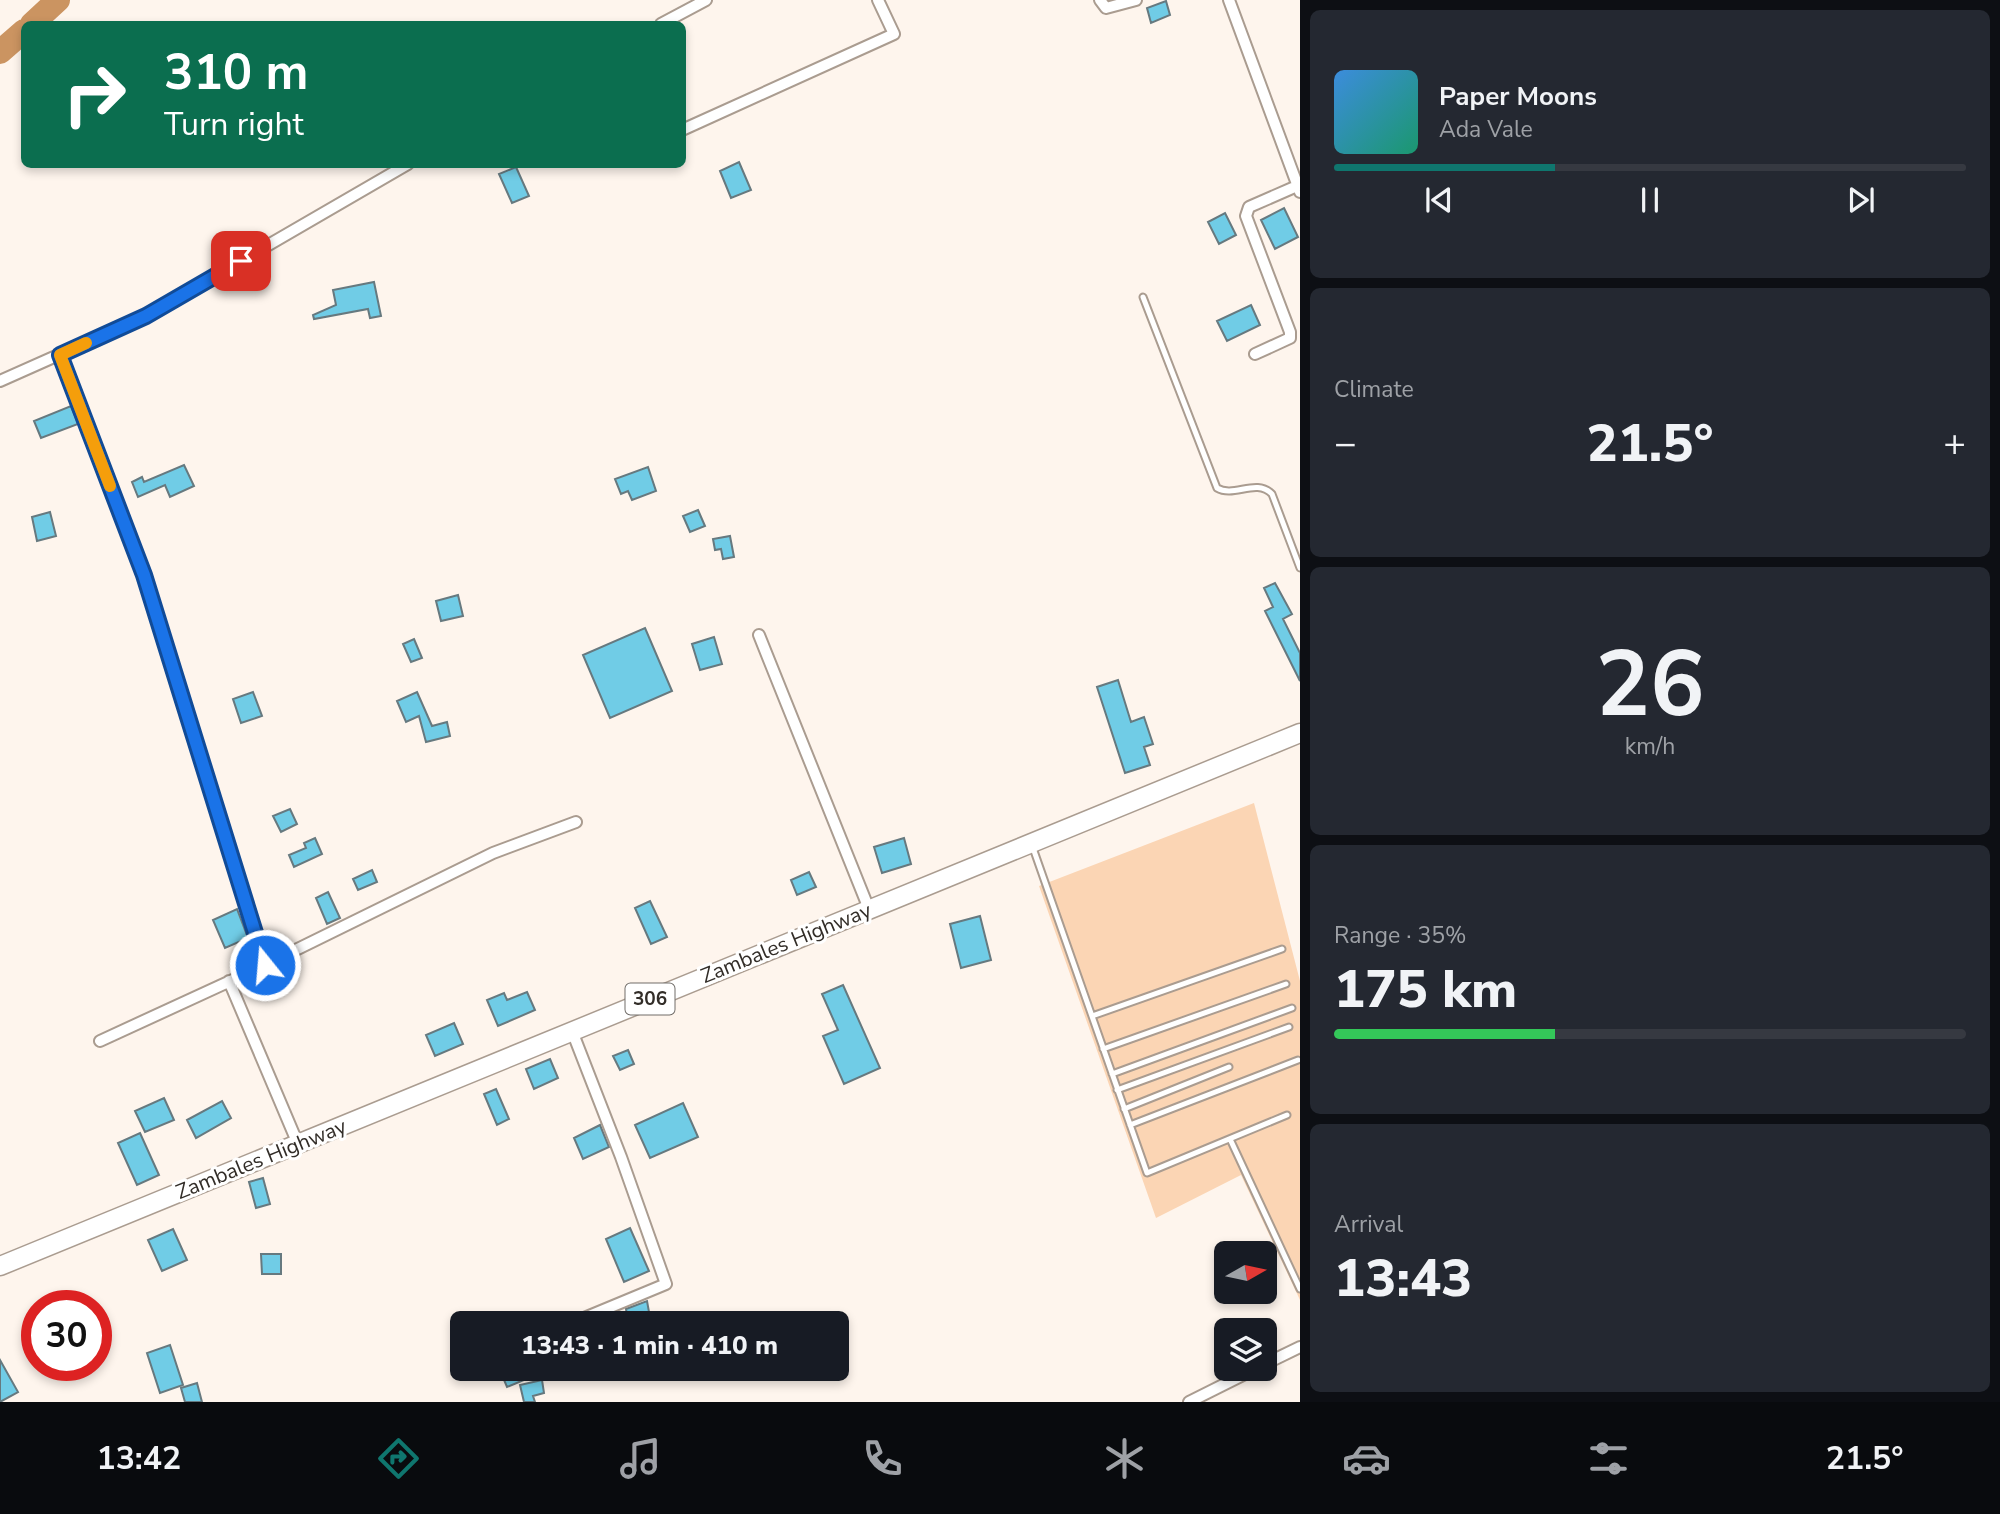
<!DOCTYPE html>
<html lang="en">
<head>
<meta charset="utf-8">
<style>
	body { margin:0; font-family:"Nunito Sans",sans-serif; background:#242831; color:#f1f3f6; height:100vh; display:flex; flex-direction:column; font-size:26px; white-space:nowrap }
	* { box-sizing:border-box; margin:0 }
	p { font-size:23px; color:#9ea1a6 }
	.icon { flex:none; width:38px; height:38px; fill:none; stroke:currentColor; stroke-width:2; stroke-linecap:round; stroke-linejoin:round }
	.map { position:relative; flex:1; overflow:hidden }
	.panel { display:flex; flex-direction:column; gap:10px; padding:10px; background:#0d0f14; width:700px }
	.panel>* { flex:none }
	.guide { position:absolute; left:21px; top:21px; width:665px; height:147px; border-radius:10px; box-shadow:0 4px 10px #0003; background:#0b6e4f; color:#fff; overflow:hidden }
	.needle { width:46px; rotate:81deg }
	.controls { position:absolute; left:1214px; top:1241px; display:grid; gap:14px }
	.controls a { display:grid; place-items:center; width:63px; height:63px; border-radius:10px; background:#171b24; box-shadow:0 4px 10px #0003; font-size:35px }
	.speed { position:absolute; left:21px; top:1290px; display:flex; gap:14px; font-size:35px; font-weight:700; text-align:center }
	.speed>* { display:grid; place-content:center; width:91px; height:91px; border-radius:50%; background:#171b24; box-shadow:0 4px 10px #0003; line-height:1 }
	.speed .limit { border:10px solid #d22; background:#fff; color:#111 }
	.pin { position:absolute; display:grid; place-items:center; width:60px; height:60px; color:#fff; margin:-30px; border-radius:14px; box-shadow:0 4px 10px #0006 }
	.me { position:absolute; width:77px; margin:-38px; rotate:343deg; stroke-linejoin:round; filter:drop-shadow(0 0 5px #0008) }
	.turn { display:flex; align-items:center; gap:24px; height:147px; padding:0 28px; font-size:32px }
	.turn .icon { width:91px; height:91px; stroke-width:2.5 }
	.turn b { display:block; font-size:49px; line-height:60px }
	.big { font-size:52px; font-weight:800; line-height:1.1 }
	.panel .tile { flex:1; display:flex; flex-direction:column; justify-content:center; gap:10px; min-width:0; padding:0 24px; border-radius:10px; background:#242831 }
	.panel .dial { align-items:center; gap:0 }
	.dial b { font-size:91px; line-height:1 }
	.song { display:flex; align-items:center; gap:21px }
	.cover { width:84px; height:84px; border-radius:10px; background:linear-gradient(135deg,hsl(210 70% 55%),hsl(160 70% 35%)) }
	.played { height:7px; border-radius:4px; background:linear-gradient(90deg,#0f766e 35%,#363941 35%) }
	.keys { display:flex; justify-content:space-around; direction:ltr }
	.heat { display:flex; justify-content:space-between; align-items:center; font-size:38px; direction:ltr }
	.charge { height:10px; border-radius:5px; background:linear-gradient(90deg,#34c759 35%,#363941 0) }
	.trip { position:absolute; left:450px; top:1311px; width:399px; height:70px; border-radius:10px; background:#171b24; box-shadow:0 4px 10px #0003; font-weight:800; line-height:70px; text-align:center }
	.tabs { display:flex; height:112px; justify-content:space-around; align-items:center; background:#090b0e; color:#9ea1a6 }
	.tabs .icon { width:49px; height:49px }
	.tabs .active { color:#0f766e }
	.tabs b { font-size:32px; color:#f1f3f6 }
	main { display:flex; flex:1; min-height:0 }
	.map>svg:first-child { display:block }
</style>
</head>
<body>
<main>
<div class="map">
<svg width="1300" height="1402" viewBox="0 0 1300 1402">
	<rect width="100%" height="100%" fill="#fef5ed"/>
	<path fill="#fbd5b4" d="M 1254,803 L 1300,981 L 1300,1300 L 1241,1175 L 1156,1218 L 1039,886 Z"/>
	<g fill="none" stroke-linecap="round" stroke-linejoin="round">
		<path stroke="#cb9461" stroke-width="24" d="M 32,24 L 58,0
			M 0,52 L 24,31"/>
	</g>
	<path fill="#70cce6" stroke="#66797f" stroke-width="2" d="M 1166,1 L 1170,15 L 1151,23 L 1147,8 Z
		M 739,162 L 751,190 L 731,198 L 720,171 Z
		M 516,167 L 529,196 L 512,203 L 499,174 Z
		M 1284,208 L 1298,237 L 1275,249 L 1261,220 Z
		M 1225,213 L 1236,235 L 1219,244 L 1208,222 Z
		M 374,282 L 381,316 L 370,318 L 368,309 L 314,319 L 313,315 L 336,305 L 333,290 Z
		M 1251,305 L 1260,325 L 1227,341 L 1217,321 Z
		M 71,406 L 78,424 L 41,438 L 34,421 Z
		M 184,465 L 194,486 L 170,497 L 165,485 L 138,497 L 132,482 L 142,477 L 144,482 Z
		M 648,467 L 656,491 L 632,500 L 628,491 L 621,494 L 615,479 Z
		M 698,510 L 705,526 L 690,532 L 683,516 Z
		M 50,512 L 56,536 L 37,541 L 32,517 Z
		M 730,536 L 734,557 L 723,559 L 721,549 L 715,550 L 713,539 Z
		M 1275,583 L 1292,614 L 1283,619 L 1300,653 L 1300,681 L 1265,611 L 1273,607 L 1264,588 Z
		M 458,595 L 463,616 L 441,621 L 436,601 Z
		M 645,628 L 672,691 L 610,718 L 583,655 Z
		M 714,637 L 722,664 L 700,670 L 692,644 Z
		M 414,639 L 422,658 L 411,662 L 403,644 Z
		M 1118,680 L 1131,722 L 1144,717 L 1153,744 L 1144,747 L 1150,765 L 1125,773 L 1097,687 Z
		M 253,692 L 262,716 L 241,723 L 233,699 Z
		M 417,692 L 432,726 L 447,722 L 450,736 L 426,742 L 419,716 L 406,722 L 397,701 Z
		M 290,809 L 297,824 L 281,832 L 273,816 Z
		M 315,838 L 322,854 L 294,867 L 289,855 L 306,848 L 304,843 Z
		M 904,838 L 911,864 L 882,873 L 874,847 Z
		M 372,870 L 377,882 L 358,890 L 353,879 Z
		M 809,872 L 816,887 L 797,895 L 791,880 Z
		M 328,892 L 340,918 L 327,924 L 316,898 Z
		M 650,901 L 667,937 L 651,944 L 635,908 Z
		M 237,909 L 248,938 L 225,948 L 213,920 Z
		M 980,916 L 991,960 L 961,968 L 950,924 Z
		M 843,985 L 880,1068 L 844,1084 L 823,1036 L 838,1030 L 822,994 Z
		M 527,992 L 535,1010 L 498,1026 L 487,1000 L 504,993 L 507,1000 Z
		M 454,1023 L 463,1044 L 435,1056 L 426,1035 Z
		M 628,1050 L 634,1064 L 620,1070 L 613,1056 Z
		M 550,1059 L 558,1078 L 534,1089 L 526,1069 Z
		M 496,1089 L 509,1119 L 497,1125 L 484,1094 Z
		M 164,1098 L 174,1120 L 145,1132 L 135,1111 Z
		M 222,1101 L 231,1118 L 196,1138 L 187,1120 Z
		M 683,1103 L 698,1137 L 650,1158 L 635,1125 Z
		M 600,1125 L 609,1147 L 583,1159 L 574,1138 Z
		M 140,1133 L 159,1175 L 137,1185 L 118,1143 Z
		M 263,1178 L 270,1204 L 256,1208 L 249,1182 Z
		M 630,1228 L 649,1271 L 624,1282 L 606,1239 Z
		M 173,1229 L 187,1260 L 162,1271 L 148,1240 Z
		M 261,1254 L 281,1254 L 281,1274 L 262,1274 Z
		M 647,1301 L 651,1323 L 628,1323 L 626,1309 Z
		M 170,1345 L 183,1385 L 160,1393 L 147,1353 Z
		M 0,1360 L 18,1392 L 0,1402 Z
		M 499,1368 L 519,1368 L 524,1380 L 507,1387 Z
		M 542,1380 L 544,1393 L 533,1396 L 535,1402 L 524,1402 L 520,1385 Z
		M 197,1383 L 202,1402 L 185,1402 L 181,1388 Z"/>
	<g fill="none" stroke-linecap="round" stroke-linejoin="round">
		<defs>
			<path id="lane" d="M 1143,297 L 1217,488 C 1234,498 1256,478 1272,494 L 1300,568
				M 1033,848 L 1147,1173 L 1287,1115
				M 1092,1016 L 1282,949
				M 1103,1049 L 1286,984
				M 1112,1074 L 1292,1008
				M 1117,1090 L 1289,1027
				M 1124,1109 L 1229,1067
				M 1130,1125 L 1298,1060
				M 1230,1139 L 1300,1289"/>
			<path id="street" d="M 1100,0 L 1106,8 L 1136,0
				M 1229,0 L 1300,192
				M 661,24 L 706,0
				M 682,130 L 894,34 L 878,0
				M 1255,354 L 1290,338 L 1290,332 L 1246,216 L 1249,207 L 1297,186
				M 60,355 L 144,575 L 265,965
				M 0,381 L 146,316 L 408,164
				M 759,635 L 869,909
				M 229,981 L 298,1144
				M 100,1041 L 265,965 L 493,853 L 576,822
				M 572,1323 L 666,1284 L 621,1157 L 572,1031
				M 1265,1364 L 1300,1347
				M 1189,1402 L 1257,1368"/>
			<path id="primary" d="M 0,1266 L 1300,733"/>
		</defs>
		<use href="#lane" stroke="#aa9c90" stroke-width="9"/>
		<use href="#street" stroke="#aa9c90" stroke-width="14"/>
		<use href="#primary" stroke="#aa9c90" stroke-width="21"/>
		<use href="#lane" stroke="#fff" stroke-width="5"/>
		<use href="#street" stroke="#fff" stroke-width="10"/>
		<use href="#primary" stroke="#fff" stroke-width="18"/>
	</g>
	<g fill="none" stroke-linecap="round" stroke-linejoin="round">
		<defs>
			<path id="route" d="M 241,261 L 146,316 L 60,355 L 144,575 L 265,965"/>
		</defs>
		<use href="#route" stroke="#114b97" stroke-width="18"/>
		<use href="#route" stroke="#1a73e8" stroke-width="12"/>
		<path stroke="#f59e0b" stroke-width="12" d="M 86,343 L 60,355 L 110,486"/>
	</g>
	<g text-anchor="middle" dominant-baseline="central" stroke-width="6" stroke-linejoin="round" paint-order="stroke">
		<rect fill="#fff" stroke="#706c68" stroke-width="2" x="625.5" y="983.5" width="49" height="31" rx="5"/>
		<g font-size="19" font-weight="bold" fill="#322d28">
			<text x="650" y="999">306</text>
		</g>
		<g font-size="21" fill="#322d28" stroke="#fff">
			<text transform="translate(786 943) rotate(-22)">Zambales Highway</text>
			<text transform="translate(261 1159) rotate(-22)">Zambales Highway</text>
		</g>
	</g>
</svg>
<div class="controls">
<a><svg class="needle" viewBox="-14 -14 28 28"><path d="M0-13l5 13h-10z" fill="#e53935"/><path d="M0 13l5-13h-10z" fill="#9ea1a6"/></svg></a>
<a><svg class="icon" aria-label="layers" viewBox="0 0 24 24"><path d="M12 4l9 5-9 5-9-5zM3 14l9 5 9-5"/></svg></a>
</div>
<div class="speed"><div class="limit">30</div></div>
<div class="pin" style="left:241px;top:261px;background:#d93025"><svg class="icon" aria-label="arrive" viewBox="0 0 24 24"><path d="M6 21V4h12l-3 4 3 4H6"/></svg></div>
<svg class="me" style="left:265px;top:965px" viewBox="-20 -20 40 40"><circle r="17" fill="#1a73e8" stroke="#fff" stroke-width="3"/><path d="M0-11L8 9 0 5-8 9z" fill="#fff"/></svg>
<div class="trip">13:43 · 1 min · 410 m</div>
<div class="guide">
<div class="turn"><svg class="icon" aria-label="right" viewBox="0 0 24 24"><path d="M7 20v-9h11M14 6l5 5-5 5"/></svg><div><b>310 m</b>Turn right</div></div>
</div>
</div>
<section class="panel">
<div class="tile">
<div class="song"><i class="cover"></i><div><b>Paper Moons</b><p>Ada Vale</p></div></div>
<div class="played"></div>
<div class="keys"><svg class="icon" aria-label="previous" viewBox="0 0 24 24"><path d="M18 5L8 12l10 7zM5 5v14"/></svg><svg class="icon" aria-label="pause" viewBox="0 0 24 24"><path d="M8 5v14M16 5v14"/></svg><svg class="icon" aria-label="next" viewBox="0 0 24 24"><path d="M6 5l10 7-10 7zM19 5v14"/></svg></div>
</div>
<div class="tile"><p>Climate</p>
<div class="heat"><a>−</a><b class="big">21.5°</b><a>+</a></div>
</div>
<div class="tile dial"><b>26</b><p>km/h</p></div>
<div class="tile"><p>Range · 35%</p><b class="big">175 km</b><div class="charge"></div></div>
<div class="tile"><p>Arrival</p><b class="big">13:43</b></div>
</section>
</main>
<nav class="tabs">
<b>13:42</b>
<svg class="icon active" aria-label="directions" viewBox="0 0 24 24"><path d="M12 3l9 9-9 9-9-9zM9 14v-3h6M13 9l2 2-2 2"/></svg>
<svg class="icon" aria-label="music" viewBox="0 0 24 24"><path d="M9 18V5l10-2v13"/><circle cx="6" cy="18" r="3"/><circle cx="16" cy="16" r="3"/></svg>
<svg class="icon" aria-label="phone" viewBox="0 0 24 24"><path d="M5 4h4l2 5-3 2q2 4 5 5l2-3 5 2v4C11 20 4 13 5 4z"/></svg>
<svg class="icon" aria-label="climate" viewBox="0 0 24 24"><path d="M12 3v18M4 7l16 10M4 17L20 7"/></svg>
<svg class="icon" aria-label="car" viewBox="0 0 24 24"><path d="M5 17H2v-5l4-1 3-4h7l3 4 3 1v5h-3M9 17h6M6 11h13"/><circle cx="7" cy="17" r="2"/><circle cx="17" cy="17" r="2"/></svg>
<svg class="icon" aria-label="filters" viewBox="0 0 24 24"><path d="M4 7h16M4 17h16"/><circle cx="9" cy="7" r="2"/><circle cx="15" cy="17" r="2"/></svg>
<b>21.5°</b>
</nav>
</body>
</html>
